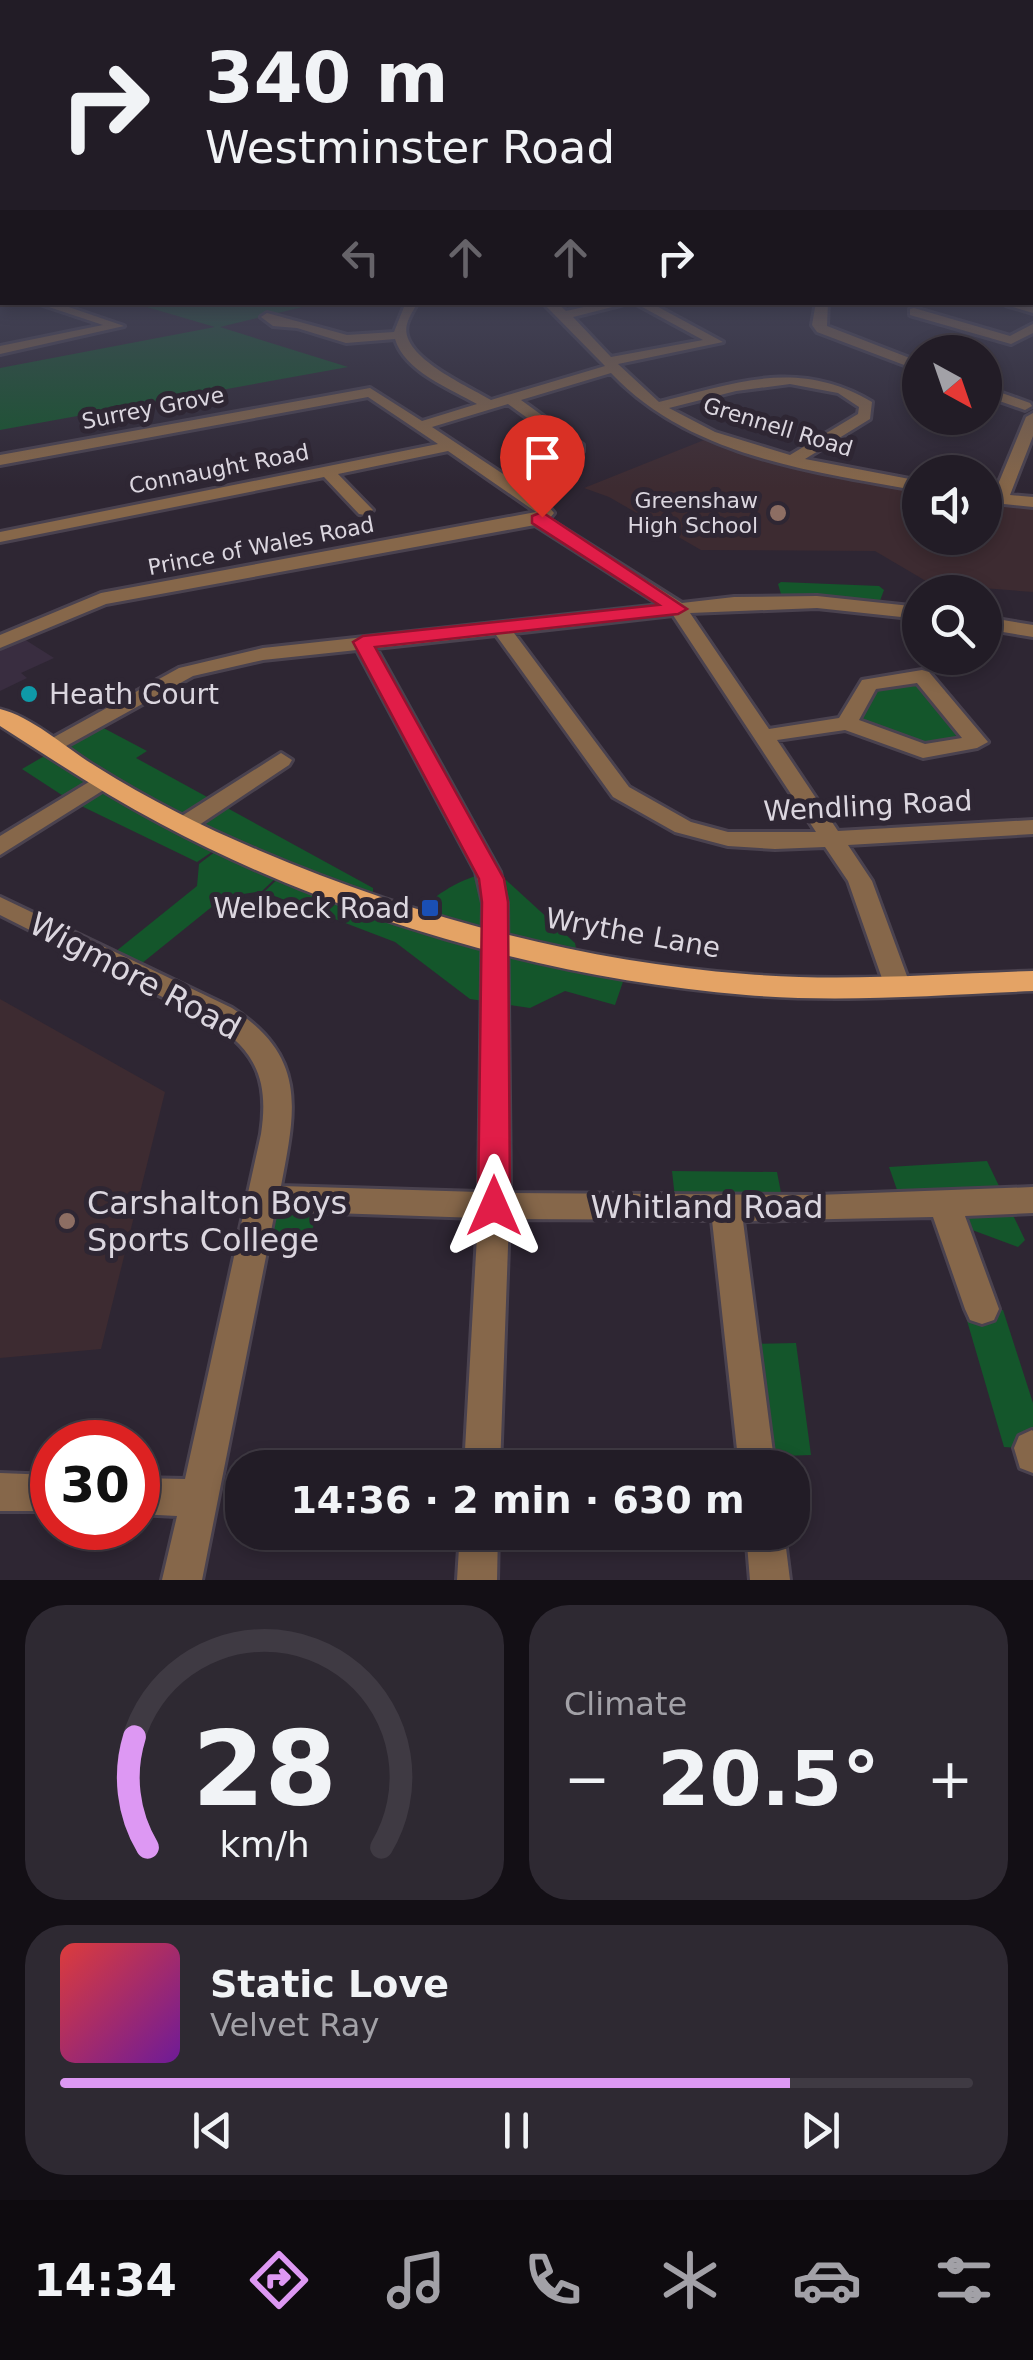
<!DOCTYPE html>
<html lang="en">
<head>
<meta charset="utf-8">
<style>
	body { margin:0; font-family:"DejaVu Sans",sans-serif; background:#2e2932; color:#f1f3f6; height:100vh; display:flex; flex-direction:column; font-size:38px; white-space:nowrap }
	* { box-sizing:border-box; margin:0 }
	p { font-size:32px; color:#a2a1a7 }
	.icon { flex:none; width:55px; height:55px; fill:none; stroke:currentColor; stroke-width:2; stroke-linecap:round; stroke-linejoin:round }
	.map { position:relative; height:1580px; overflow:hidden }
	.drawer { display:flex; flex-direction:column; gap:25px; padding:25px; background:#130f15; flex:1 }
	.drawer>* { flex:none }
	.banner { position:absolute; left:0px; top:0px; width:1035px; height:305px; box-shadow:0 5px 15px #0003,0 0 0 2px #3f3a43; background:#221c26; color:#f1f3f6; overflow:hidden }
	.needle { width:65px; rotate:140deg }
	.buttons { position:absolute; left:902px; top:335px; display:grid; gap:20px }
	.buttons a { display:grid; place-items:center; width:100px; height:100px; border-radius:50%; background:#221c26; box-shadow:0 5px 15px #0003,0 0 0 2px #3f3a43; font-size:50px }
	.speed { position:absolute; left:30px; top:1420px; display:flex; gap:20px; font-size:50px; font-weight:700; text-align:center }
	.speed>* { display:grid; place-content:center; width:130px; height:130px; border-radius:50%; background:#221c26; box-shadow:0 5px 15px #0003,0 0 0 2px #3f3a43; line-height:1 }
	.speed .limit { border:15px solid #d22; background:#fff; color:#111 }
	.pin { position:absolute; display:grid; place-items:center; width:85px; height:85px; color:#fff; margin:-102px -42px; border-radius:50% 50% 50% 0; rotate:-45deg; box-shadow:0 0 10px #0007 }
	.pin .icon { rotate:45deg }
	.me { position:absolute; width:110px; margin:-55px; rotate:0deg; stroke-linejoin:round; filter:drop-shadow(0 0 8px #0008) }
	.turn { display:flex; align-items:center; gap:35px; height:210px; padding:0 40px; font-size:45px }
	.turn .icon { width:130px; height:130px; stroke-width:2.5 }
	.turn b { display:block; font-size:70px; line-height:85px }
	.lanes { display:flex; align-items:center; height:95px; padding:0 40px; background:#0003; justify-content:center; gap:50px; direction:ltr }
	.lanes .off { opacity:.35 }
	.big { font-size:75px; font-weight:600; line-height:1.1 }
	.drawer .tile { flex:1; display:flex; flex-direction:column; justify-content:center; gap:15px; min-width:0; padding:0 35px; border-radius:40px; background:#2e2932 }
	.drawer .dial { align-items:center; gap:0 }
	.dial svg { height:260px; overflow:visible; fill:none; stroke:#3f3a43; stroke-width:7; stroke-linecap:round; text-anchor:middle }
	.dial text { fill:#f1f3f6; stroke:none }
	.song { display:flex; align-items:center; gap:30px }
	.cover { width:120px; height:120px; border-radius:15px; background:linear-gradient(135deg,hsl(0 70% 55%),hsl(280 70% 35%)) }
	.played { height:10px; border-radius:5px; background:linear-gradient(90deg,#dd98f3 80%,#3f3a43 80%) }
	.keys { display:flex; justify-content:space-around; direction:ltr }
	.heat { display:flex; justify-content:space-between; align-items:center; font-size:55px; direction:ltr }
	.drawer .tiles { flex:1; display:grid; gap:25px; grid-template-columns:1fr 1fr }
	.tile:last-child { grid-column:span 2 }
	.trip { position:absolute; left:225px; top:1450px; width:585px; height:100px; border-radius:40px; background:#221c26; box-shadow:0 5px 15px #0003,0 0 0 2px #3f3a43; font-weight:600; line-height:100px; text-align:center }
	.tab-bar { display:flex; height:160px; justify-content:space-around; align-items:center; background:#0e0b0f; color:#a2a1a7 }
	.tab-bar .icon { width:70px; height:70px }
	.tab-bar .selected { color:#dd98f3 }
	.tab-bar b { font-size:45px; color:#f1f3f6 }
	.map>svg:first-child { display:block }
</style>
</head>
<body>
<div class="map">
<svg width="1033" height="1580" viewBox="0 0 1033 1580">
	<rect width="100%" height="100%" fill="#2e2633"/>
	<path fill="#392d40" d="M 16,634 L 54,658 L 21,673 L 27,678 L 0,691 L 0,641 Z"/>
	<path fill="#3d2b31" d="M 709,438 L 842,476 L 920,491 L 920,538 L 985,538 L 985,504 L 1033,508 L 1033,592 L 931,584 L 875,551 L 701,550 L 609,497 L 584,488 Z
		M 0,999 L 165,1092 L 101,1349 L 0,1358 Z"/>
	<path fill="#14562b" d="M 133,303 L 319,303 L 220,327 L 348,367 L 0,430 L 0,368 L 215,327 Z
		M 781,582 L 879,586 L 884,590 L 878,606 L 783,601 L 778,584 Z
		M 922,676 L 977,742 L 923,751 L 847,723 L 869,684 Z
		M 94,723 L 147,751 L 136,758 L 373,888 L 373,903 L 188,825 L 53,745 Z
		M 53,751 L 222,845 L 197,862 L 71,801 L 22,769 Z
		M 224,845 L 282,872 L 262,891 L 224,897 L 136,968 L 110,956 L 197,886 L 199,864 Z
		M 284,873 L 411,919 C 433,896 455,881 486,873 L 488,881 L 506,880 L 575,943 L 579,963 L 627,970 L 615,1005 L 565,991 L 530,1008 L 470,999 L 395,942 L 264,892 Z
		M 987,1161 L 1025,1240 L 1018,1247 L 902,1204 L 889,1167 Z
		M 672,1171 L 777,1172 L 784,1208 L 676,1207 Z
		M 264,1201 L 319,1204 L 312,1231 L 290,1244 L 255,1243 Z
		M 963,1307 L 1003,1310 L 1033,1403 L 1033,1449 L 1004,1447 Z
		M 796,1343 L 811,1455 L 756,1457 L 743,1344 Z"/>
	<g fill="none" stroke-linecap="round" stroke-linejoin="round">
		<defs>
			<path id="minor" d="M 1032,269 L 1033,269 L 1033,276 L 1032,276 Z
				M 0,288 L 2,289 L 2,295 L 0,296 Z
				M 34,302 L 54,302 L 124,326 L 0,354 L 0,346 L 103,325 Z
				M 406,302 L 418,302 C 414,309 409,317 407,324 C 398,356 468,386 491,400 L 605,366 L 542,302 L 556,302 L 566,311 L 606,302 L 632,302 L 573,317 L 611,357 L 703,340 L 633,302 L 649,302 L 723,342 L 618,364 L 659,402 C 736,383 798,358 872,402 L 870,419 L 805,459 L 920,481 L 920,491 C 812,471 690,457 611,373 L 521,400 L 583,445 L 583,451 L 573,451 L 508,404 L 432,427 L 544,501 L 554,513 L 549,519 L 682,603 L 734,597 L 817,596 L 920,607 L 920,619 L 817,608 L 690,613 L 769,729 L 839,718 L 862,680 L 922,670 L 929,672 L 988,742 L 977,748 L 923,758 L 845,730 L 777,740 L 838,831 L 1033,820 L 1033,834 L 848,845 L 872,881 L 911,987 L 907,994 L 889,994 L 885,987 L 848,881 L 825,847 L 775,849 L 728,846 L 675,832 L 613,797 L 496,635 L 376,648 L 500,872 L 507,903 L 510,1193 L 817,1195 L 1033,1187 L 1033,1213 L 965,1216 L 999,1309 L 994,1320 L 982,1324 L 970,1320 L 965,1309 L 933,1217 L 743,1221 L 775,1468 L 739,1468 L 712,1220 L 509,1219 L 500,1468 L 464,1468 L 478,1218 L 275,1211 L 202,1580 L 162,1580 L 177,1516 L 138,1514 L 138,1478 L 185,1479 L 261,1134 C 269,1081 257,1052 212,1022 L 0,915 L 0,897 L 232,1008 C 307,1057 296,1108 281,1186 L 479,1192 L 483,903 L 476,872 L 357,650 L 263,660 L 193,676 L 57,751 L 49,752 L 38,746 L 179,668 L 263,648 L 660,605 L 535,525 L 106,604 L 0,648 L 0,635 L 101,593 L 536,512 L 448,451 L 338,474 L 373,510 L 365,515 L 359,514 L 324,477 L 0,542 L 0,532 L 438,444 L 368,397 L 0,465 L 0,455 L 370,388 L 422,421 L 477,404 C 451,389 404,371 395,339 L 346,343 L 297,328 L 273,326 L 261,317 L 267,313 L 347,335 L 394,332 ZM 790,384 L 838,393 L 859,407 L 858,414 L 790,455 L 715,432 L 669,408 L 736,391 ZM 673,615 L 816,832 L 728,832 L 691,822 L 629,787 L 514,633 ZM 917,683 L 962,738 L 925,744 L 859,720 L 876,689 Z
				M 816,302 L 828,302 L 827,326 L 920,362 L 920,371 L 817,332 L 812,325 Z
				M 1004,302 L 1033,305 L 1033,313 L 1006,305 Z
				M 914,308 L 1010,336 L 1033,324 L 1033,333 L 1011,344 L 910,315 L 910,309 Z
				M 985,387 L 1030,403 L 1032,406 L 1025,410 L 985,396 Z
				M 1033,413 L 1033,436 L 1010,495 L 1033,497 L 1033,507 L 985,502 L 985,494 L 994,494 L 1026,417 Z
				M 985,617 L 1033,625 L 1033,637 L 985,629 Z
				M 281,753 L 292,760 L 289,765 L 193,829 L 177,829 L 173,824 L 177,819 Z
				M 102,774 L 110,776 L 113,781 L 110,786 L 0,855 L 0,836 Z
				M 1032,1430 L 1033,1431 L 1033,1473 L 1020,1468 L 1014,1448 L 1019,1436 Z
				M 0,1473 L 52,1475 L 52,1511 L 0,1511 Z
				M 460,1532 L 498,1532 L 497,1580 L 457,1580 Z
				M 746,1532 L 784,1532 L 790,1580 L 750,1580 Z"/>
			<path id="major" d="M 0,709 C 33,717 67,749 97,767 C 148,799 203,827 258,850 C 413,916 578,961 746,974 C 841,982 938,974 1033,971 L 1033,991 C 938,995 841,1003 746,995 C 545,978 339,919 161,824 C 106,795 53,760 0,726 Z"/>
		</defs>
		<use href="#minor" stroke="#4a424f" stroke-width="6"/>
		<use href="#major" stroke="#4a424f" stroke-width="5"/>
		<use href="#minor" fill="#86674a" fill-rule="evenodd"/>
		<use href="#major" fill="#e4a365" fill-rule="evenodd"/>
	</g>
	<linearGradient id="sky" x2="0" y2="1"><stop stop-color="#19151c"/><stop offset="0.55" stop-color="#46475b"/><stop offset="1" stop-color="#46475b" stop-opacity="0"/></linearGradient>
	<rect width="1033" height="488" fill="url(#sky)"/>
	<path fill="#e11d48" stroke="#92132f" stroke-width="2.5" d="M 542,512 L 687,609 L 678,614 L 375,647 L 504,879 L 508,902 L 510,1206 L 505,1215 L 494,1219 L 483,1215 L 478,1206 L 482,902 L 479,879 L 353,642 L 363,636 L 659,605 L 532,523 L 532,516 Z"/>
	<g fill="#8d6e63" stroke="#2e2633" stroke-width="4">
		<circle cx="778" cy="513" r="10"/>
		<circle cx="67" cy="1221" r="10"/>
	</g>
	<circle fill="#0f9aa8" stroke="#2e2633" stroke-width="4" cx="29" cy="694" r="10"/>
	<rect fill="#1a4fb4" stroke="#2e2633" stroke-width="4" x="420" y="898" width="20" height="20" rx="5"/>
	<g text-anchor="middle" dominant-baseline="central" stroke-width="10" stroke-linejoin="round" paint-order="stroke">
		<g font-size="22" fill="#dbd6df" stroke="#2e2633">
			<text transform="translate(153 408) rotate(-11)">Surrey Grove</text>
			<text transform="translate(778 427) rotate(17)">Grennell Road</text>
			<text transform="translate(219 469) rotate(-11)">Connaught Road</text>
			<text transform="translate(261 546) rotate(-11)">Prince of Wales Road</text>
		</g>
		<g font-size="22" fill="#dbd6df" stroke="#2e2633" text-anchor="end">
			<text x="758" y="500">Greenshaw<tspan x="758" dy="25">High School</tspan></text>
		</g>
		<g font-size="28" fill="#dbd6df" stroke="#2e2633" text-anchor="start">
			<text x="49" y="694">Heath Court</text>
			<text x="410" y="908" text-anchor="end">Welbeck Road</text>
		</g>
		<g font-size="28" fill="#dbd6df" stroke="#2e2633">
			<text transform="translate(868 806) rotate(-3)">Wendling Road</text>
			<text transform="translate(633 933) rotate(10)">Wrythe Lane</text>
		</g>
		<g font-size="32" fill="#dbd6df" stroke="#2e2633">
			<text transform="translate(135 976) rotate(28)">Wigmore Road</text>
			<text x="707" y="1207">Whitland Road</text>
		</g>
		<g font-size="32" fill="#dbd6df" stroke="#2e2633" text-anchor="start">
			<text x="87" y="1203">Carshalton Boys<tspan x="87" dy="37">Sports College</tspan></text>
		</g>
	</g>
</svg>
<div class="buttons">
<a><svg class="needle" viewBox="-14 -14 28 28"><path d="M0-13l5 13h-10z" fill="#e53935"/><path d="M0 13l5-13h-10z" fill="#a2a1a7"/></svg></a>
<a><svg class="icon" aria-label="sound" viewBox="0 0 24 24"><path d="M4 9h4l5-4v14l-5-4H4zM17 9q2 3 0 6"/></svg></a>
<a><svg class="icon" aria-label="search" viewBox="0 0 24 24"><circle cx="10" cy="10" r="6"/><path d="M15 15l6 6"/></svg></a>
</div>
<div class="speed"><div class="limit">30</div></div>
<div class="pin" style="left:542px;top:517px;background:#d93025"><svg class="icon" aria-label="arrive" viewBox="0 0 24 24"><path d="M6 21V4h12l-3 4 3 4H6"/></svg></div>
<svg class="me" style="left:494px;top:1206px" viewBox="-20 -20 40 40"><path d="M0-17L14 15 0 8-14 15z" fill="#e11d48" stroke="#fff" stroke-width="4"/></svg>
<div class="trip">14:36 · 2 min · 630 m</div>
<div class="banner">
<div class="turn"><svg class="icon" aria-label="right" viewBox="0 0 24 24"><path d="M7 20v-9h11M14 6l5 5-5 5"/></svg><div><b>340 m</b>Westminster Road</div></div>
<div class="lanes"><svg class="icon off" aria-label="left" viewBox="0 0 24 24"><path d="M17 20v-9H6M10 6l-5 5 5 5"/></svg><svg class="icon off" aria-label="ahead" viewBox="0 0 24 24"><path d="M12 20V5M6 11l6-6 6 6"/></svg><svg class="icon off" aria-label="ahead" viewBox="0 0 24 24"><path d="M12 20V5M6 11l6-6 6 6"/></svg><svg class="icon" aria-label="right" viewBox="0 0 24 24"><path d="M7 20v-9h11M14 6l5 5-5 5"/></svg></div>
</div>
</div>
<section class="drawer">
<div class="tiles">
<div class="tile dial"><svg viewBox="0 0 100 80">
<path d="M14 69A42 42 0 1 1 86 69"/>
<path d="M14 69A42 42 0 0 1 10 35" stroke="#dd98f3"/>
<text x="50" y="56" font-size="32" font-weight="700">28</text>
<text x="50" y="72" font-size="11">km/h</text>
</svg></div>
<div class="tile"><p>Climate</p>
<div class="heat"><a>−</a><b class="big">20.5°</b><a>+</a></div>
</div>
<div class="tile">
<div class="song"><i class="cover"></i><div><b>Static Love</b><p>Velvet Ray</p></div></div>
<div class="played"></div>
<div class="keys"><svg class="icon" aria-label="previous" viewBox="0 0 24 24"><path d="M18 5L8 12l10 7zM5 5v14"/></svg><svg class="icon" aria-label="pause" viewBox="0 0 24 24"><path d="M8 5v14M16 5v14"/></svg><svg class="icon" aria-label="next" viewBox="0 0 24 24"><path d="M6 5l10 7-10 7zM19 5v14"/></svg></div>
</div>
</div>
</section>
<nav class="tab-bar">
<b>14:34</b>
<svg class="icon selected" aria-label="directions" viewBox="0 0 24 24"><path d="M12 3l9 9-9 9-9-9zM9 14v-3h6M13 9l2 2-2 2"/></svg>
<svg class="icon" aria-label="music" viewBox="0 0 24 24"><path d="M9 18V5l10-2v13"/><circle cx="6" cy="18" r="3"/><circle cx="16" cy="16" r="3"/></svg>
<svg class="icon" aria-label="phone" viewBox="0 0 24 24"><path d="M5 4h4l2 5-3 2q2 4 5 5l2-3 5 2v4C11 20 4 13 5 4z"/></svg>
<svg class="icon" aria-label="climate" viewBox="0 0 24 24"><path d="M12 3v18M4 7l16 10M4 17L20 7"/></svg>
<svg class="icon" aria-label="car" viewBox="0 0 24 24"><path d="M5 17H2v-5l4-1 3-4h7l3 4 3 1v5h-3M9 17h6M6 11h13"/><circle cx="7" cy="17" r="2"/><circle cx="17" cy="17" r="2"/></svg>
<svg class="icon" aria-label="filters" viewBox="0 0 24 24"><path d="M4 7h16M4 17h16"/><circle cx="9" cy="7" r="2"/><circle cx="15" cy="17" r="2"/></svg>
</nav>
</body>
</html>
